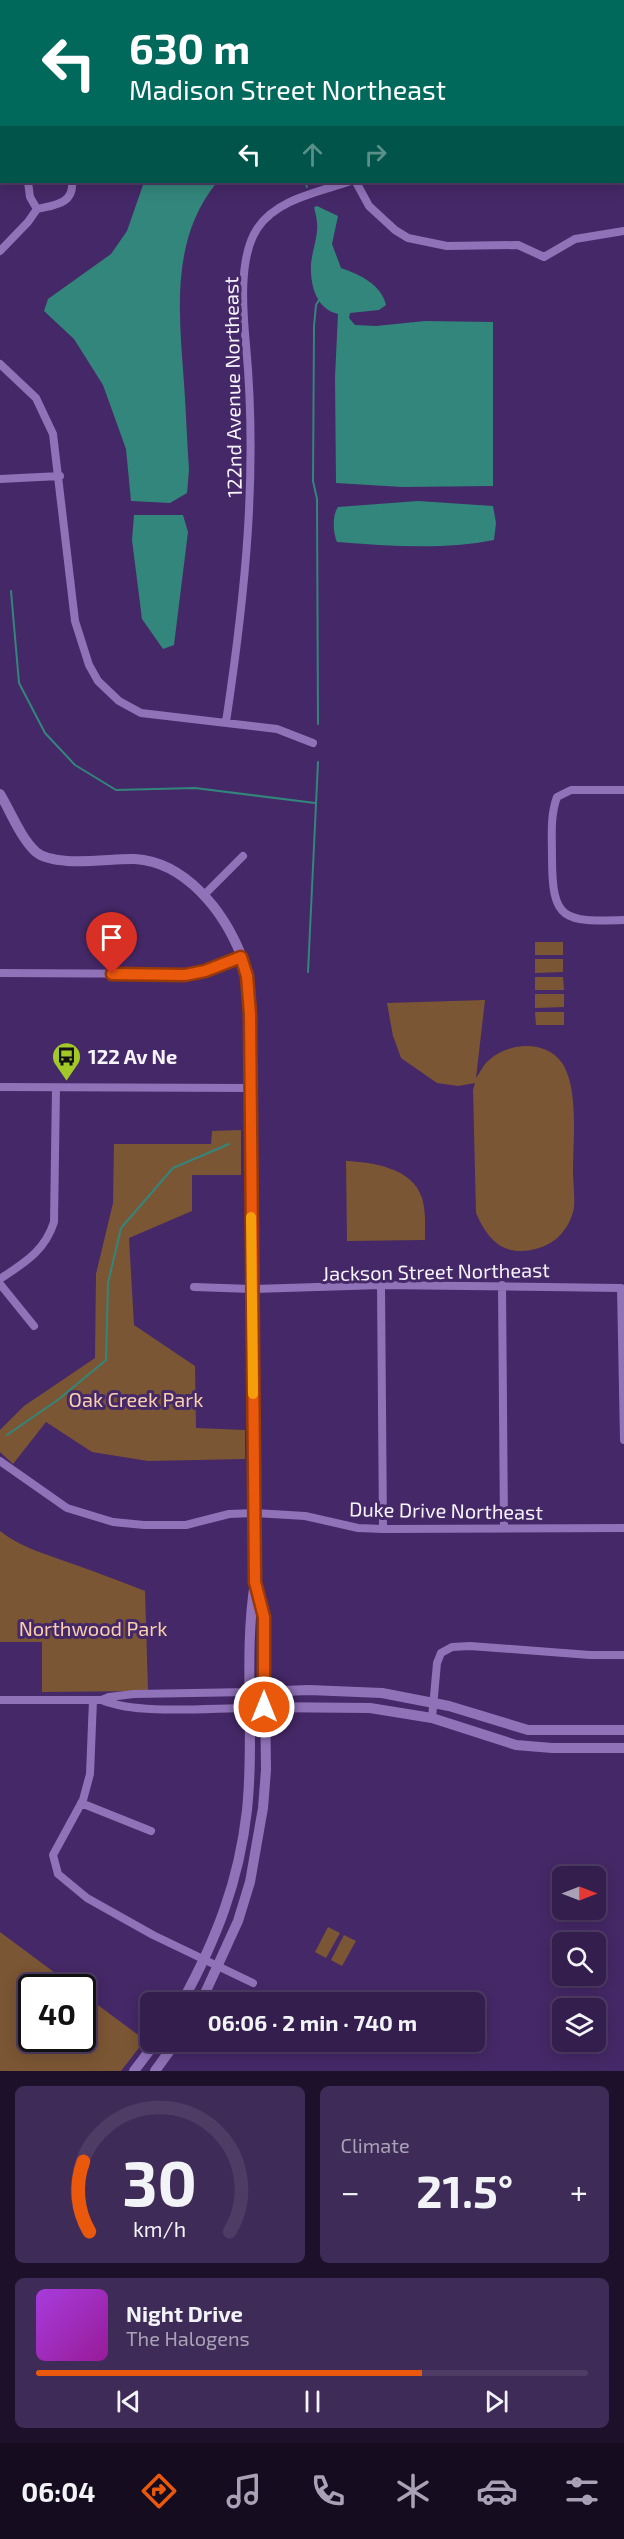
<!DOCTYPE html>
<html lang="en">
<head>
<meta charset="utf-8">
<style>
	body { margin:0; font-family:"Exo 2",sans-serif; background:#3f2b57; color:#f1f3f6; height:100vh; display:flex; flex-direction:column; font-size:22px; white-space:nowrap }
	* { box-sizing:border-box; margin:0 }
	p { font-size:20px; color:#a9a2b6 }
	.icon { flex:none; width:33px; height:33px; fill:none; stroke:currentColor; stroke-width:2; stroke-linecap:round; stroke-linejoin:round }
	.map { position:relative; height:2071px; overflow:hidden }
	.side { display:flex; flex-direction:column; gap:15px; padding:15px; background:#1d102a; flex:1 }
	.side>* { flex:none }
	.top-card { position:absolute; left:0px; top:0px; width:624px; height:183px; box-shadow:0 3px 15px #0003,0 0 0 2px #4e3c65; background:#00695c; color:#fff; overflow:hidden }
	.needle { width:39px; rotate:90deg }
	.controls { position:absolute; left:552px; top:1866px; display:grid; gap:12px }
	.controls a { display:grid; place-items:center; width:54px; height:54px; border-radius:9px; background:#341e4d; box-shadow:0 3px 15px #0003,0 0 0 2px #4e3c65; font-size:30px }
	.speed { position:absolute; left:18px; top:1974px; display:flex; gap:12px; font-size:30px; font-weight:700; text-align:center }
	.speed>* { display:grid; place-content:center; width:78px; height:78px; border-radius:50%; background:#341e4d; box-shadow:0 3px 15px #0003,0 0 0 2px #4e3c65; line-height:1 }
	.speed .limit { border:3px solid #111; border-radius:9px; background:#fff; color:#111 }
	.pin { position:absolute; display:grid; place-items:center; width:51px; height:51px; color:#fff; margin:-62px -26px; border-radius:50% 50% 50% 0; rotate:-45deg; box-shadow:0 0 6px #0007 }
	.pin .icon { rotate:45deg }
	.me { position:absolute; width:66px; margin:-33px; rotate:0deg; stroke-linejoin:round; filter:drop-shadow(0 0 4px #0008) }
	.turn { display:flex; align-items:center; gap:21px; height:126px; padding:0 30px; font-size:27px }
	.turn .icon { width:78px; height:78px; stroke-width:2.5 }
	.turn b { display:block; font-size:42px; line-height:51px }
	.lanes { display:flex; align-items:center; height:57px; padding:0 30px; background:#0003; justify-content:center; gap:30px; direction:ltr }
	.lanes .off { opacity:.35 }
	.big { font-size:45px; font-weight:700; line-height:1.1 }
	.side .tile { flex:1; display:flex; flex-direction:column; justify-content:center; gap:9px; min-width:0; padding:0 21px; border-radius:9px; background:#3f2b57 }
	.side .dial { align-items:center; gap:0 }
	.dial svg { height:156px; overflow:visible; fill:none; stroke:#4e3c65; stroke-width:7; stroke-linecap:round; text-anchor:middle }
	.dial text { fill:#f1f3f6; stroke:none }
	.song { display:flex; align-items:center; gap:18px }
	.cover { width:72px; height:72px; border-radius:9px; background:linear-gradient(135deg,hsl(280 70% 55%),hsl(300 70% 35%)) }
	.played { height:6px; border-radius:3px; background:linear-gradient(90deg,#ea580c 70%,#4e3c65 70%) }
	.keys { display:flex; justify-content:space-around; direction:ltr }
	.heat { display:flex; justify-content:space-between; align-items:center; font-size:33px; direction:ltr }
	.side .tiles { flex:1; display:grid; gap:15px; grid-template-columns:1fr 1fr }
	.tile:last-child { grid-column:span 2 }
	.trip { position:absolute; left:140px; top:1992px; width:345px; height:60px; border-radius:9px; background:#341e4d; box-shadow:0 3px 15px #0003,0 0 0 2px #4e3c65; font-weight:700; line-height:60px; text-align:center }
	.tab-bar { display:flex; height:96px; justify-content:space-around; align-items:center; background:#150c1f; color:#a9a2b6 }
	.tab-bar .icon { width:42px; height:42px }
	.tab-bar .active { color:#ea580c }
	.tab-bar b { font-size:27px; color:#f1f3f6 }
	.map>svg:first-child { display:block }
</style>
</head>
<body>
<div class="map">
<svg width="624" height="2071" viewBox="0 0 624 2071">
	<rect width="100%" height="100%" fill="#452867"/>
	<path fill="#7b5634" d="M 535,942 L 563,942 L 563,955 L 535,955 Z
		M 535,959 L 563,959 L 563,972 L 535,973 Z
		M 535,977 L 563,977 L 564,990 L 535,990 Z
		M 535,994 L 564,994 L 564,1007 L 535,1008 Z
		M 485,1000 L 476,1078 C 480,1073 483,1065 489,1060 C 508,1043 545,1039 562,1063 C 579,1088 573,1142 573,1171 C 573,1183 575,1197 574,1208 C 573,1214 569,1224 565,1229 C 555,1244 539,1250 522,1251 C 497,1252 485,1233 476,1213 L 473,1090 L 475,1083 L 458,1086 L 437,1083 L 401,1058 L 393,1036 L 387,1003 Z
		M 535,1012 L 564,1012 L 564,1025 L 536,1025 Z
		M 241,1130 L 241,1175 L 192,1175 L 192,1211 L 129,1238 L 134,1325 L 195,1366 L 196,1428 L 245,1430 L 245,1459 L 148,1461 L 92,1452 L 46,1422 L 13,1464 L 0,1452 L 0,1430 L 24,1406 L 95,1358 L 96,1274 L 113,1203 L 114,1144 L 211,1144 L 212,1131 Z
		M 346,1161 C 372,1162 413,1168 422,1198 C 426,1211 425,1226 425,1240 L 347,1241 Z
		M 0,1531 C 23,1549 49,1555 76,1565 C 99,1573 122,1582 145,1591 L 148,1691 L 42,1692 L 42,1642 L 0,1642 Z
		M 328,1927 L 340,1933 L 326,1958 L 315,1952 Z
		M 0,1932 L 74,1987 L 32,1988 L 32,2038 L 82,2038 L 83,1994 L 145,2040 L 121,2071 L 0,2071 Z
		M 344,1935 L 356,1941 L 342,1966 L 331,1960 Z"/>
	<path fill="#33867b" d="M 13,0 L 214,0 L 12,1 Z
		M 450,0 L 624,0 L 623,47 L 622,2 Z
		M 144,182 L 217,182 C 170,240 179,313 184,383 C 186,412 187,441 189,470 L 187,493 L 170,503 L 131,501 L 126,449 L 103,385 L 74,339 L 44,311 L 48,299 L 111,254 L 127,231 Z
		M 317,206 L 338,216 L 332,244 L 341,268 C 359,274 382,285 386,305 L 379,310 L 350,313 L 349,318 L 355,325 L 376,326 L 425,321 L 493,322 L 493,486 L 402,487 L 336,483 L 335,377 L 338,314 C 316,309 310,285 311,264 C 312,253 316,242 317,231 C 318,223 316,215 314,207 Z
		M 418,501 L 493,506 L 496,523 L 494,540 C 444,550 388,546 337,542 C 333,533 332,515 338,507 Z
		M 134,515 L 183,515 L 188,532 L 174,645 L 163,649 L 142,619 L 132,540 Z"/>
	<g fill="none" stroke-linecap="round" stroke-linejoin="round">
		<path stroke="#33867b" stroke-width="2" d="M 305,182 L 307,187
			M 11,591 L 19,683 L 45,733 L 75,765 L 116,790 L 195,788 L 315,803
			M 318,724 L 317,499 L 313,481 L 314,326 L 316,305 L 319,300
			M 308,972 L 318,762
			M 7,1435 L 59,1399 L 106,1360 L 108,1283 L 121,1228 L 173,1168 L 229,1144"/>
		<path stroke="#9072b8" stroke-width="8" d="M 323,2 L 323,0
			M 28,182 L 30,197 L 37,209
			M 356,182 L 369,206 L 395,230 L 408,238 L 447,246 L 518,245 L 544,257 L 575,239 L 624,231
			M 0,251 L 28,222 L 37,209 C 54,205 74,204 72,182
			M 0,364 L 36,398 L 53,434 L 75,621 L 89,665 L 98,681 L 119,701 L 141,713 L 277,729 L 313,743
			M 0,479 L 60,476
			M 226,722 C 245,596 258,473 246,345 C 243,313 238,258 257,229 C 275,200 318,192 348,182
			M 624,790 L 571,790 L 557,797 C 550,816 552,836 552,857 C 552,921 563,922 624,920
			M 204,895 L 243,856
			M 0,973 L 185,974 L 205,971 L 241,956
			M 0,1087 L 250,1088
			M 0,1279 C 24,1263 45,1251 54,1222 L 56,1088
			M 0,1284 L 34,1326
			M 381,1285 L 383,1529
			M 502,1285 L 504,1528
			M 194,1287 L 252,1289 L 381,1285 L 621,1288 L 624,1440
			M 0,1461 L 67,1508 L 113,1522 L 144,1525 L 186,1525 L 229,1514 L 255,1513 L 305,1516 L 358,1528 L 383,1529 L 624,1528
			M 0,1700 L 102,1700 L 109,1697 L 134,1694 L 250,1692
			M 93,1700 L 90,1774 L 83,1800 L 53,1855 L 58,1874 L 87,1898 L 153,1935 L 253,1983
			M 102,1700 C 136,1715 209,1708 248,1708
			M 432,1718 L 437,1663 L 441,1653 L 452,1647 L 470,1646 L 590,1655 L 624,1655
			M 81,1803 L 151,1831"/>
		<path stroke="#9072b8" stroke-width="10" d="M 0,794 C 11,812 20,837 36,852 C 55,868 110,858 135,859 C 186,862 224,912 241,955 C 248,974 249,994 251,1014 L 255,1582 C 243,1657 255,1734 247,1810 C 239,1882 216,1940 182,2002
			M 257,1692 L 309,1690 L 382,1693 L 449,1706 L 528,1730 L 624,1730
			M 257,1707 L 370,1708 L 432,1718 L 516,1745 L 552,1748 L 624,1748
			M 201,2002 L 238,1921 L 250,1882 L 263,1808 L 266,1770 L 264,1617 L 256,1586
			M 134,2071 L 156,2042
			M 155,2071 L 176,2042"/>
	</g>
	<g fill="none" stroke-linecap="round" stroke-linejoin="round">
		<defs>
			<path id="route" d="M 112,974 L 185,975 L 205,971 L 241,957 L 247,976 L 250,1014 L 255,1582 L 264,1617 L 264,1707"/>
		</defs>
		<use href="#route" stroke="#983908" stroke-width="15"/>
		<use href="#route" stroke="#ea580c" stroke-width="10"/>
		<path stroke="#f59e0b" stroke-width="10" d="M 251,1217 L 253,1394"/>
	</g>
	<defs>
		<symbol id="bus-pin" viewBox="-11 -11 22 30"><path d="M0 17L-7.5 6A9.5 9.5 0 1 1 7.5 6Z" fill="#a2c928" stroke="#452867"/><path d="M-5-6H5V4H4V6H2V4H-2V6H-4V4H-5ZM-3.5-4V0h7V-4ZM-3.5 1.2v1.5H-2V1.2ZM2 1.2v1.5H3.5V1.2Z" fill="#111"/></symbol>
	</defs>
	<g fill-rule="evenodd">
		<use href="#bus-pin" x="50" y="1040" width="33" height="45"/>
	</g>
	<g text-anchor="middle" dominant-baseline="central" stroke-width="6" stroke-linejoin="round" paint-order="stroke">
		<g font-size="20" fill="#f6f3fb" stroke="#452867">
			<text transform="translate(232 387) rotate(-91)">122nd Avenue Northeast</text>
			<text transform="translate(436 1271) rotate(-1)">Jackson Street Northeast</text>
			<text transform="translate(446 1510) rotate(1)">Duke Drive Northeast</text>
		</g>
		<g font-size="20" font-weight="bold" fill="#f6f3fb" stroke="#452867" text-anchor="start">
			<text x="88" y="1056">122 Av Ne</text>
		</g>
		<g font-size="20" fill="#f9d0ab" stroke="#452867">
			<text x="136" y="1399">Oak Creek Park</text>
			<text x="93" y="1628">Northwood Park</text>
		</g>
	</g>
</svg>
<div class="controls">
<a><svg class="needle" viewBox="-14 -14 28 28"><path d="M0-13l5 13h-10z" fill="#e53935"/><path d="M0 13l5-13h-10z" fill="#a9a2b6"/></svg></a>
<a><svg class="icon" aria-label="search" viewBox="0 0 24 24"><circle cx="10" cy="10" r="6"/><path d="M15 15l6 6"/></svg></a>
<a><svg class="icon" aria-label="layers" viewBox="0 0 24 24"><path d="M12 4l9 5-9 5-9-5zM3 14l9 5 9-5"/></svg></a>
</div>
<div class="speed"><div class="limit">40</div></div>
<div class="pin" style="left:112px;top:974px;background:#d93025"><svg class="icon" aria-label="arrive" viewBox="0 0 24 24"><path d="M6 21V4h12l-3 4 3 4H6"/></svg></div>
<svg class="me" style="left:264px;top:1707px" viewBox="-20 -20 40 40"><circle r="17" fill="#ea580c" stroke="#fff" stroke-width="3"/><path d="M0-11L8 9 0 5-8 9z" fill="#fff"/></svg>
<div class="trip">06:06 · 2 min · 740 m</div>
<div class="top-card">
<div class="turn"><svg class="icon" aria-label="left" viewBox="0 0 24 24"><path d="M17 20v-9H6M10 6l-5 5 5 5"/></svg><div><b>630 m</b>Madison Street Northeast</div></div>
<div class="lanes"><svg class="icon" aria-label="left" viewBox="0 0 24 24"><path d="M17 20v-9H6M10 6l-5 5 5 5"/></svg><svg class="icon off" aria-label="ahead" viewBox="0 0 24 24"><path d="M12 20V5M6 11l6-6 6 6"/></svg><svg class="icon off" aria-label="right" viewBox="0 0 24 24"><path d="M7 20v-9h11M14 6l5 5-5 5"/></svg></div>
</div>
</div>
<section class="side">
<div class="tiles">
<div class="tile dial"><svg viewBox="0 0 100 80">
<path d="M14 69A42 42 0 1 1 86 69"/>
<path d="M14 69A42 42 0 0 1 11 33" stroke="#ea580c"/>
<text x="50" y="56" font-size="32" font-weight="700">30</text>
<text x="50" y="72" font-size="11">km/h</text>
</svg></div>
<div class="tile"><p>Climate</p>
<div class="heat"><a>−</a><b class="big">21.5°</b><a>+</a></div>
</div>
<div class="tile">
<div class="song"><i class="cover"></i><div><b>Night Drive</b><p>The Halogens</p></div></div>
<div class="played"></div>
<div class="keys"><svg class="icon" aria-label="previous" viewBox="0 0 24 24"><path d="M18 5L8 12l10 7zM5 5v14"/></svg><svg class="icon" aria-label="pause" viewBox="0 0 24 24"><path d="M8 5v14M16 5v14"/></svg><svg class="icon" aria-label="next" viewBox="0 0 24 24"><path d="M6 5l10 7-10 7zM19 5v14"/></svg></div>
</div>
</div>
</section>
<nav class="tab-bar">
<b>06:04</b>
<svg class="icon active" aria-label="directions" viewBox="0 0 24 24"><path d="M12 3l9 9-9 9-9-9zM9 14v-3h6M13 9l2 2-2 2"/></svg>
<svg class="icon" aria-label="music" viewBox="0 0 24 24"><path d="M9 18V5l10-2v13"/><circle cx="6" cy="18" r="3"/><circle cx="16" cy="16" r="3"/></svg>
<svg class="icon" aria-label="phone" viewBox="0 0 24 24"><path d="M5 4h4l2 5-3 2q2 4 5 5l2-3 5 2v4C11 20 4 13 5 4z"/></svg>
<svg class="icon" aria-label="climate" viewBox="0 0 24 24"><path d="M12 3v18M4 7l16 10M4 17L20 7"/></svg>
<svg class="icon" aria-label="car" viewBox="0 0 24 24"><path d="M5 17H2v-5l4-1 3-4h7l3 4 3 1v5h-3M9 17h6M6 11h13"/><circle cx="7" cy="17" r="2"/><circle cx="17" cy="17" r="2"/></svg>
<svg class="icon" aria-label="filters" viewBox="0 0 24 24"><path d="M4 7h16M4 17h16"/><circle cx="9" cy="7" r="2"/><circle cx="15" cy="17" r="2"/></svg>
</nav>
</body>
</html>
